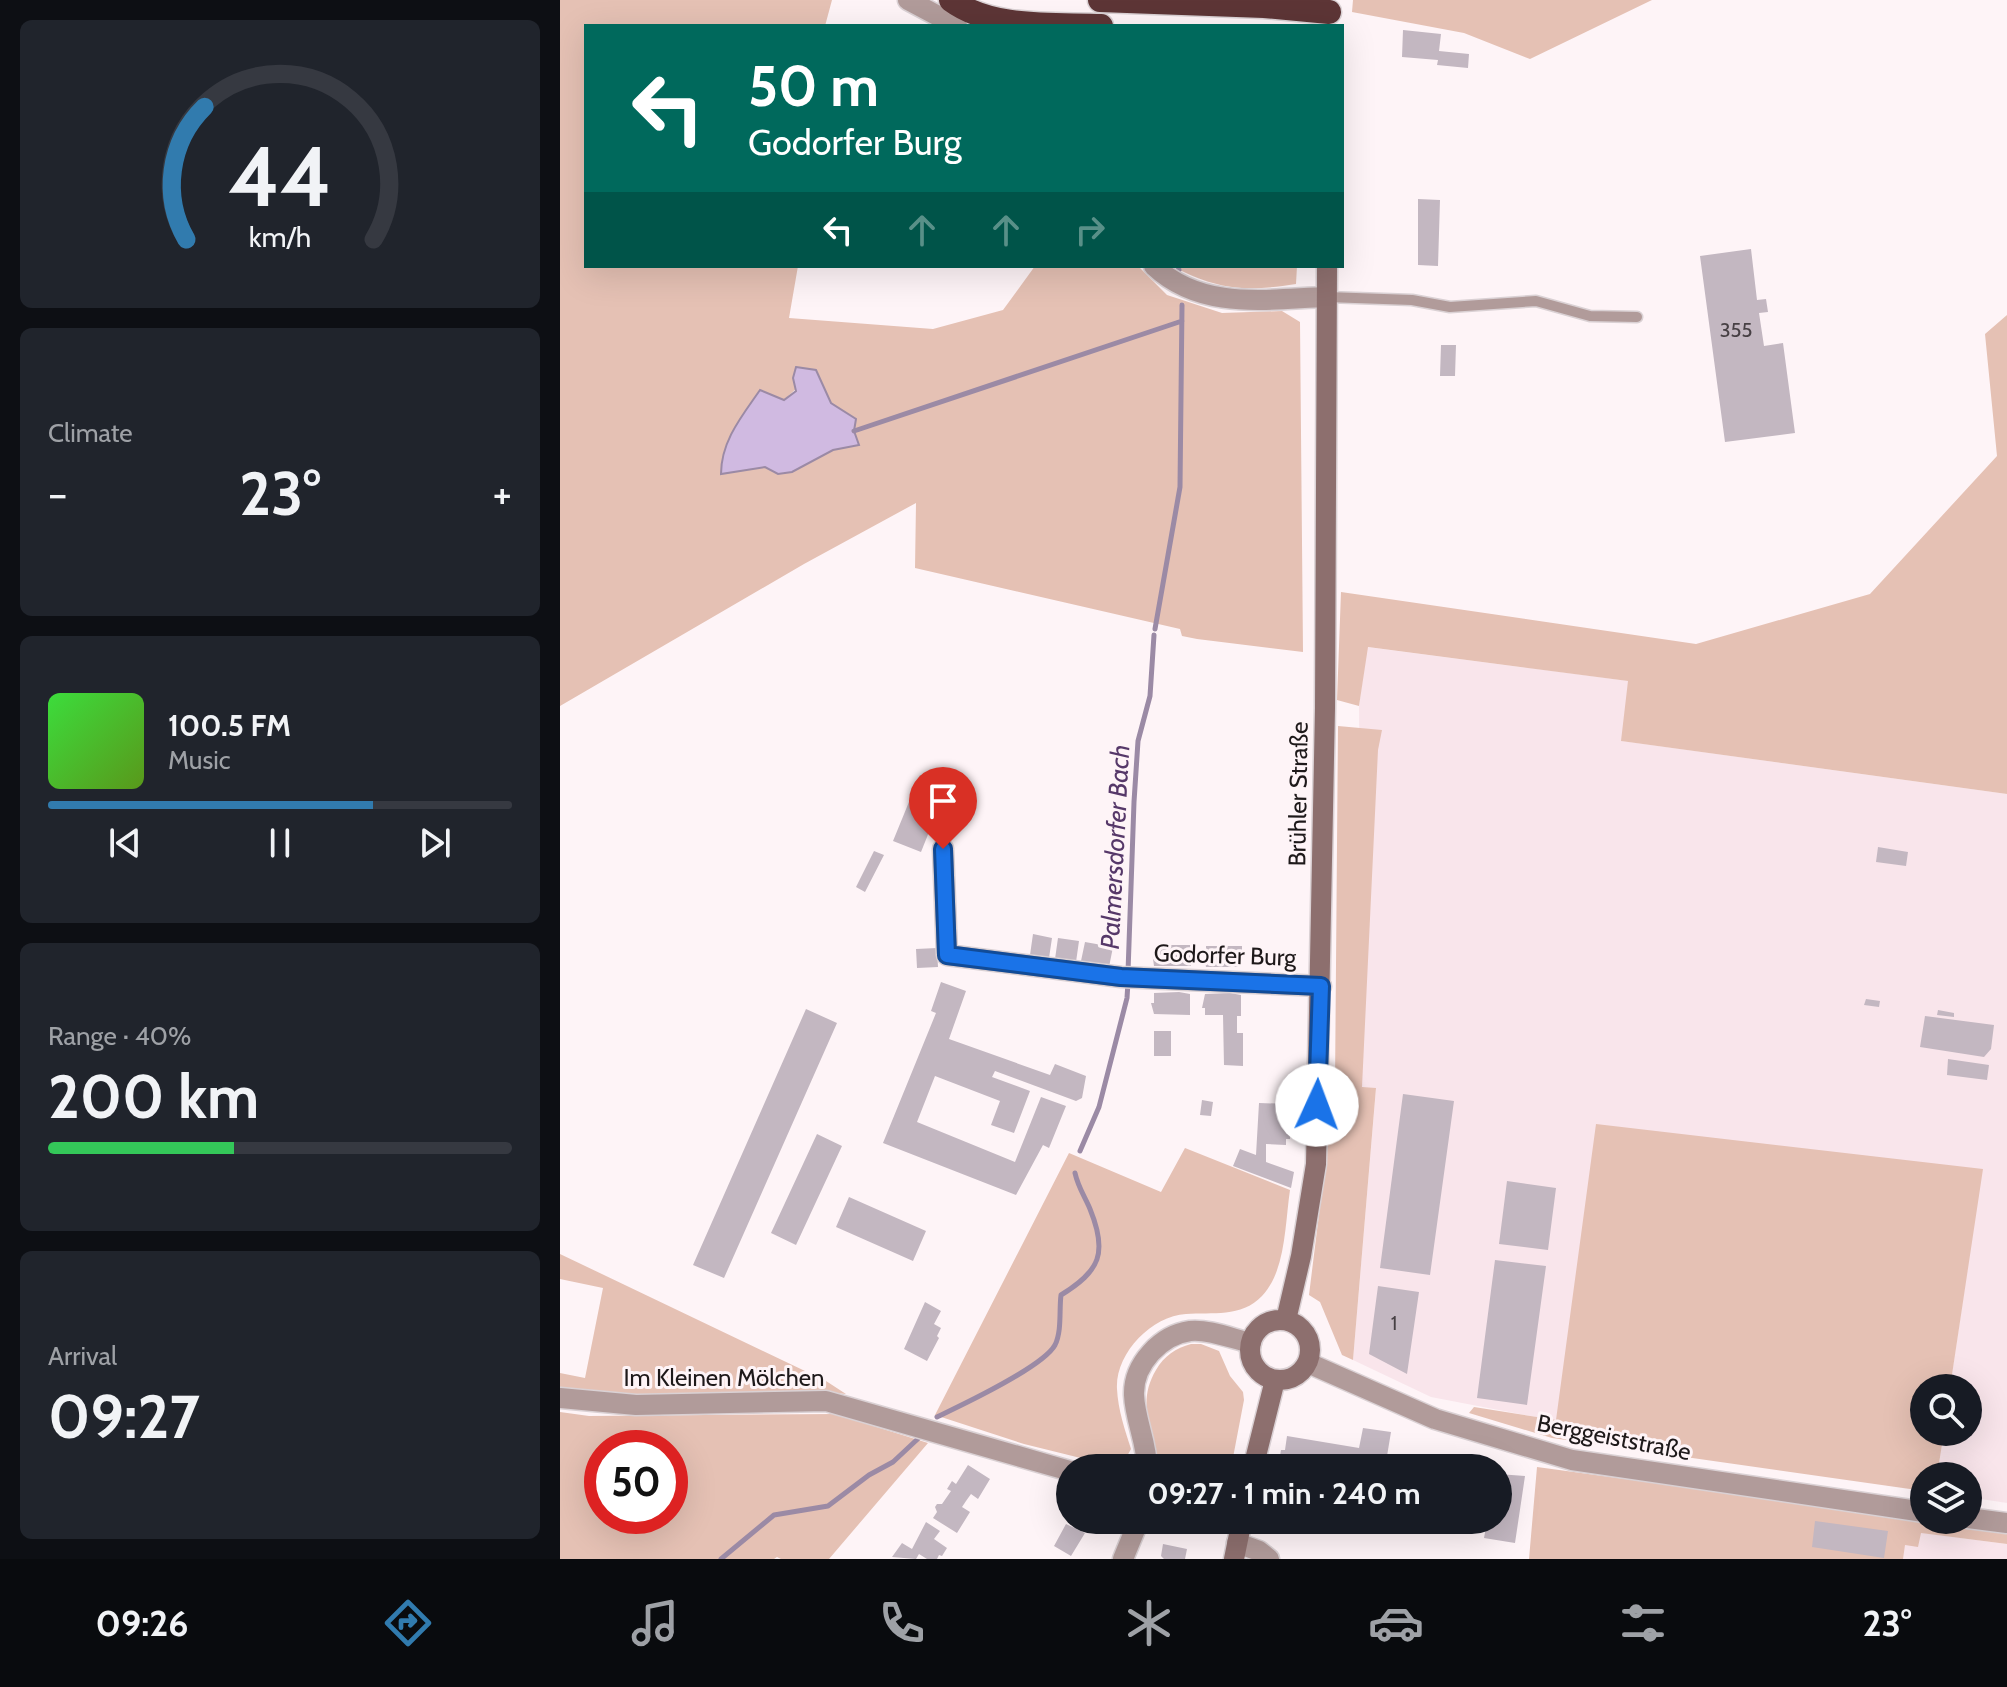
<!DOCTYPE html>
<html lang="en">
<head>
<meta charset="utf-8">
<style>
	body { margin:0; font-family:Cabin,sans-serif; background:#20242c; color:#f1f3f6; height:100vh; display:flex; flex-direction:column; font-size:30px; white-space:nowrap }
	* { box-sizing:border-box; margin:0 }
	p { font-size:26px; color:#9ea1a6 }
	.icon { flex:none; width:44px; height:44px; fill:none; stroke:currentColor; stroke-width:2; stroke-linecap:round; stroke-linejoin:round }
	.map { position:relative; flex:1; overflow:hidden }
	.details { display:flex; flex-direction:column; gap:20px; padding:20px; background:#0d0f14; width:560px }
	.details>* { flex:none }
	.guide { position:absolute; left:24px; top:24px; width:760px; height:244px; border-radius:0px; box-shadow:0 8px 32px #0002; background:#00695c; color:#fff; overflow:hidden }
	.controls { position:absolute; left:1350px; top:1374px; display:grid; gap:16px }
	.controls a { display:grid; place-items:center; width:72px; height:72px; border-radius:50%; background:#171b24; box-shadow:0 8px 32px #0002; font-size:40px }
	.speed { position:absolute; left:24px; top:1430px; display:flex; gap:16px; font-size:40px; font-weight:700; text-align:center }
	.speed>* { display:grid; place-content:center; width:104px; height:104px; border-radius:50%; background:#171b24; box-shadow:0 8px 32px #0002; line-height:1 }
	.speed .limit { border:12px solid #d22; background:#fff; color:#111 }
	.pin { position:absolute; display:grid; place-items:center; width:68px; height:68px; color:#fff; margin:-82px -34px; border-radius:50% 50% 50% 0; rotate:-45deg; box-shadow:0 0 8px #0007 }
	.pin .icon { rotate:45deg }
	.me { position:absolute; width:88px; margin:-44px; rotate:2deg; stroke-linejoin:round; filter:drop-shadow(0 0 6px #0008) }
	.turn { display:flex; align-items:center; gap:28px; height:168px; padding:0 32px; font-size:36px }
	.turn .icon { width:104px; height:104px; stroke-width:2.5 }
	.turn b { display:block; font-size:56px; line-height:68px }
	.lanes { display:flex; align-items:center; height:76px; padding:0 32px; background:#0003; justify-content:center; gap:40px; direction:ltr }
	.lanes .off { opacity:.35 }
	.big { font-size:60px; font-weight:800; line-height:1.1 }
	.details .card { flex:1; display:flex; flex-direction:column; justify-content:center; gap:12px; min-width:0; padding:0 28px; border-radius:12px; background:#20242c }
	.details .dial { align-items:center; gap:0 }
	.dial svg { height:208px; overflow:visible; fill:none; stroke:#363941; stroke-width:7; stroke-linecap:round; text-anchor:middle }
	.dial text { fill:#f1f3f6; stroke:none }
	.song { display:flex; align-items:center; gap:24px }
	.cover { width:96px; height:96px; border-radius:12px; background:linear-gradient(135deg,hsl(120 70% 55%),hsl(90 70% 35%)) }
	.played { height:8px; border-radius:4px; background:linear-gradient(90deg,#317bae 70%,#363941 70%) }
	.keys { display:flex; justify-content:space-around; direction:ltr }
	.heat { display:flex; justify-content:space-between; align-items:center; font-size:44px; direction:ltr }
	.charge { height:12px; border-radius:6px; background:linear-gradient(90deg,#34c759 40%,#363941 0) }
	.trip { position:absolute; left:496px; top:1454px; width:456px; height:80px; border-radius:40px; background:#171b24; box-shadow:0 8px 32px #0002; font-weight:800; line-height:80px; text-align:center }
	.menu { display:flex; height:128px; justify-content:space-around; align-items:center; background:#090b0e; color:#9ea1a6 }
	.menu .icon { width:56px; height:56px }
	.menu .active { color:#317bae }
	.menu b { font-size:36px; color:#f1f3f6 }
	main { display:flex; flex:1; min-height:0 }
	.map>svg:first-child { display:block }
</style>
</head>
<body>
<main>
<section class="details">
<div class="card dial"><svg viewBox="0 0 100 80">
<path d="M14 69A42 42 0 1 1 86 69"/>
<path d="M14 69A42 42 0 0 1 21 18" stroke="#317bae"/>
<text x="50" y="56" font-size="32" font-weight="700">44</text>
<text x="50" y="72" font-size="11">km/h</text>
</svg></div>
<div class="card"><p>Climate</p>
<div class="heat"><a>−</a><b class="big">23°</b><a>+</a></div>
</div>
<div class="card">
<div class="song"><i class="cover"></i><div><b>100.5 FM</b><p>Music</p></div></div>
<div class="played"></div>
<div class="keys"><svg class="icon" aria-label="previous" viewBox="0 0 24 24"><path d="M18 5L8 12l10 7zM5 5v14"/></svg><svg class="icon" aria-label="pause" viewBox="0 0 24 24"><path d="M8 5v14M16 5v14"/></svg><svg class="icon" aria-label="next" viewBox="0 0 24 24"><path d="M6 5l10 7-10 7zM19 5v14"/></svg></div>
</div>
<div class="card"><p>Range · 40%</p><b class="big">200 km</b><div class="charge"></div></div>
<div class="card"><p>Arrival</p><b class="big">09:27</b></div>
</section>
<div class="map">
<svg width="1447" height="1559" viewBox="0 0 1447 1559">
	<rect width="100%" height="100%" fill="#fef4f7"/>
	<path fill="#f9e5eb" d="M 807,647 L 1069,681 L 1062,741 L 1447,794 L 1447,1503 L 1408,1497 L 1408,1476 L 1377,1476 L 1384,1432 L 1408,1432 L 1408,1388 L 1390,1388 L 1422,1169 L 996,1421 L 871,1397 L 793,1360 L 816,1089 L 802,1088 L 799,706 Z
		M 1340,1530 L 1447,1544 L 1447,1559 L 1337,1559 Z"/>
	<path fill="#e5c1b4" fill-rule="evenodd" d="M 0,0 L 272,0 L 265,26 L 26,26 L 26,266 L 238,266 L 229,318 L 373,329 L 443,310 L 475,266 L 578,266 L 607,295 L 662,313 L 722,311 L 740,322 L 743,652 L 637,639 L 622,636 L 620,629 L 355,568 L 356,503 L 244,564 L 0,706 ZM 256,370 L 271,403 L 296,419 L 294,431 L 273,450 L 232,472 L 218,474 L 205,467 L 224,400 Z
		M 793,0 L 1092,0 L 970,59 L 904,33 L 792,12 Z
		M 612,266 L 737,266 L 736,284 C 686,292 657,290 612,266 Z
		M 1447,315 L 1447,794 L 1061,741 L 1068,681 L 808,647 L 799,706 L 777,700 L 781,592 L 1136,644 L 1310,594 L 1437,456 L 1425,334 Z
		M 778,726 L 822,730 L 818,750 L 802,1087 L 816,1088 L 793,1360 L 782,1355 L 760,1302 L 749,1295 L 775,1085 Z
		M 1036,1124 L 1423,1169 L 1390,1388 L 1364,1388 L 1364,1432 L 1384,1432 L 1377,1476 L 1364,1476 L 1364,1491 L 992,1438 L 909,1413 L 914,1407 L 996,1420 Z
		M 625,1148 L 730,1190 C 725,1223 726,1271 702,1296 C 681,1318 652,1312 626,1314 C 591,1316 555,1354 557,1389 C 558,1410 565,1430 571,1449 L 566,1458 L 549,1465 L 464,1444 L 375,1415 L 509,1153 L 601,1192 Z
		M 0,1254 L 266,1381 L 286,1394 L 265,1392 L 35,1395 L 0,1389 L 0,1373 L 25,1378 L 43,1288 L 0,1279 Z
		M 631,1344 L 641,1344 L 659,1351 L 670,1376 L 683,1392 L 684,1400 L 671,1468 L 598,1468 C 595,1432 575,1405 596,1370 C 604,1356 616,1348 631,1344 Z
		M 0,1412 L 29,1416 L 275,1414 L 368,1443 L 269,1559 L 221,1559 L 217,1557 L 214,1559 L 0,1559 ZM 42,1448 L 110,1448 L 110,1516 L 42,1516 Z
		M 977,1467 L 1447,1531 L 1447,1544 L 1361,1533 L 1358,1547 L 1345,1545 L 1343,1559 L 969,1559 Z"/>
	<path fill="#d0bae1" stroke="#9b8aa5" stroke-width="2" d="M 236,367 L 256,370 L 271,403 L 296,419 L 294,431 L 299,445 L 273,450 L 232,472 L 218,474 L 205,467 L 161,474 C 161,441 182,416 200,390 L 224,400 L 236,391 L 233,378 Z"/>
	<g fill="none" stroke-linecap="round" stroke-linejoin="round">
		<path stroke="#9b8aa5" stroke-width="5" d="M 618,266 L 619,270
			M 294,431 L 622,321
			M 595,629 L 620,487 L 622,305
			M 568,972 L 574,802 L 578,741 L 590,696 L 594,635
			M 520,1151 L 539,1107 L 567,998 L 568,982
			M 377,1417 C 402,1405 483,1367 495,1345 C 502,1331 499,1310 501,1295 C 540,1271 548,1253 530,1209 C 525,1197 518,1187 515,1173
			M 161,1559 L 214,1515 L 268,1506 L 309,1475 L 333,1462 L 363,1434"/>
	</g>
	<path fill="#c3b7c1" d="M 843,30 L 881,34 L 879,51 L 909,54 L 908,68 L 877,65 L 878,60 L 842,57 Z
		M 858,199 L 880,200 L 878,266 L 858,265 Z
		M 1191,249 L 1197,300 L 1206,299 L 1208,312 L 1199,313 L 1204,346 L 1223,343 L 1235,433 L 1165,442 L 1140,256 Z
		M 881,345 L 896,345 L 895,376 L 880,376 Z
		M 360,775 L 380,783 L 373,801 L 380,804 L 373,822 L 376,824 L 374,829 L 371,827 L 361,852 L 333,841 Z
		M 1318,847 L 1348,852 L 1346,866 L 1316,862 Z
		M 314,851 L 324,855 L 305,892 L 296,887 Z
		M 473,934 L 492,938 L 489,958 L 470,955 Z
		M 498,938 L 519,941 L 516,962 L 495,959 Z
		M 525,942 L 553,947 L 549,967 L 521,961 Z
		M 595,945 L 631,945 L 631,966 L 594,966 L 592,952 L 595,952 Z
		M 646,946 L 682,946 L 682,967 L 646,967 L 643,953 L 646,953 Z
		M 377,948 L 378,967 L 357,968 L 356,949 Z
		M 381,982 L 406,991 L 389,1039 L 490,1075 L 495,1064 L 526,1076 L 522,1098 L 516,1101 L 435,1071 L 432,1077 L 470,1091 L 454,1133 L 431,1125 L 440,1101 L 375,1076 L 357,1122 L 455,1162 L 481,1097 L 506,1106 L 489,1148 L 483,1145 L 456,1195 L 323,1143 L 376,1013 L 371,1011 Z
		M 619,992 L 630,994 L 630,1015 L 594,1014 L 591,1003 L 594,1003 L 594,993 Z
		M 670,993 L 681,995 L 681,1016 L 677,1016 L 677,1033 L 683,1033 L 683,1066 L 664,1065 L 663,1015 L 645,1015 L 645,1008 L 642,1008 L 645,994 Z
		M 1306,999 L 1320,1001 L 1319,1007 L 1304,1005 Z
		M 246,1009 L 277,1023 L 164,1278 L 133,1265 Z
		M 1378,1010 L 1394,1013 L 1394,1017 L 1377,1015 Z
		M 1365,1016 L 1434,1025 L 1431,1049 L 1424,1057 L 1360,1047 Z
		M 594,1031 L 611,1031 L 611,1056 L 594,1056 Z
		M 1388,1059 L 1429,1065 L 1427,1080 L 1387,1075 Z
		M 843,1094 L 894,1101 L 870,1275 L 820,1268 Z
		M 642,1100 L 653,1102 L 651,1116 L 640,1115 Z
		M 699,1103 L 731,1104 L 730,1139 L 726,1139 L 726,1145 L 706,1144 L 706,1162 L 734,1172 L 731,1188 L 673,1166 L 680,1149 L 696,1155 Z
		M 257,1134 L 282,1146 L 236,1245 L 211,1233 Z
		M 947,1181 L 996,1188 L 988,1250 L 939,1244 Z
		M 289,1197 L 366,1231 L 353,1261 L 276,1227 Z
		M 935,1260 L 986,1266 L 967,1405 L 917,1398 Z
		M 818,1286 L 859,1292 L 847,1374 L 809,1354 Z
		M 365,1302 L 381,1311 L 374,1324 L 381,1328 L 377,1336 L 379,1338 L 367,1361 L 344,1349 Z
		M 803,1428 L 831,1432 L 827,1456 L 892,1468 L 718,1468 L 721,1450 L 725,1450 L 727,1436 L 799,1448 Z
		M 408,1465 L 430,1479 L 418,1499 L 411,1494 L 406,1501 L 402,1507 L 410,1512 L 397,1533 L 373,1518 L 377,1512 L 375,1507 L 377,1504 L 382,1504 L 391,1491 L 387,1489 L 392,1481 L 396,1484 Z
		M 938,1474 L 965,1476 L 955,1543 L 924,1538 L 926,1527 L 894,1522 L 938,1520 Z
		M 709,1520 L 734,1520 L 739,1521 L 734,1530 L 708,1526 Z
		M 774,1520 L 828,1520 L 826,1532 L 774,1523 Z
		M 1255,1521 L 1328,1531 L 1324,1558 L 1252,1547 Z
		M 366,1522 L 380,1531 L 374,1539 L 387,1548 L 382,1556 L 379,1555 L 377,1559 L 367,1559 L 359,1554 L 356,1559 L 332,1557 L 342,1543 L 352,1549 Z
		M 506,1524 L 525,1533 L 511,1556 L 494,1546 Z
		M 603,1544 L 627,1549 L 625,1559 L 604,1559 L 601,1556 Z"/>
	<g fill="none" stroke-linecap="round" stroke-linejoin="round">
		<defs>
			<path id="lane" d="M 767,297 L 852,300 L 890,307 L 976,301 L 1030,316 L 1077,317"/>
			<path id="street" d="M 348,0 L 397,26
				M 594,266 C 642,311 707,299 767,297
				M 383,849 L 387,955 L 561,977 L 761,986
				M 748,1363 L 875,1419 L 1012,1460 L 1364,1512
				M 0,1398 L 76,1405 L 266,1401 L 510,1471
				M 587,1468 C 587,1443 575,1420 574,1395 C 573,1364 601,1335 630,1331 C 649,1329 673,1339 691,1343
				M 1408,1518 L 1447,1523
				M 677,1543 L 699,1551 L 709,1559
				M 563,1559 L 579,1520"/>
			<path id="secondary" d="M690 1350a30 30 0 1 1 60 0a30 30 0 1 1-60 0Z
				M 726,1320 L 741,1256 L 756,1164 L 765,708 L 767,266
				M 693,1468 L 715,1380
				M 674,1559 L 682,1520"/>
			<path id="highway" d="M 391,0 C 432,30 493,24 541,26
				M 540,0 L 704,6 L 769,12"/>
		</defs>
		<use href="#lane" stroke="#dad1d4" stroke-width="13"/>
		<use href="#street" stroke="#dad1d4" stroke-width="23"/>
		<use href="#secondary" stroke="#dad1d4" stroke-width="23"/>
		<use href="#highway" stroke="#dad1d4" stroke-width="27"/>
		<use href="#lane" stroke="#b19b9a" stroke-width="10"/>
		<use href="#street" stroke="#b19b9a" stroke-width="20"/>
		<use href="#secondary" stroke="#8d6f6e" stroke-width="20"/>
		<use href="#highway" stroke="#5d3536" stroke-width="24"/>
	</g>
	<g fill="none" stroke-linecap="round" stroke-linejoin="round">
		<defs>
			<path id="route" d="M 383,849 L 387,955 L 561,977 L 761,986 L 757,1105"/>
		</defs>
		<use href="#route" stroke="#114b97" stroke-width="20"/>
		<use href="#route" stroke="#1a73e8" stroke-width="14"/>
	</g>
	<g text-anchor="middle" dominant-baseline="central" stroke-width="6" stroke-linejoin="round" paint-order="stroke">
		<g font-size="20" fill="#474044">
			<text x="1176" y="330">355</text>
			<text x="834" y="1323">1</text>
		</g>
		<g font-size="24" fill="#1e191a" stroke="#fef4f7">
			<text transform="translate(738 794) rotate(-89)">Brühler Straße</text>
			<text transform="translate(665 955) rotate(2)">Godorfer Burg</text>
			<text x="164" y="1377">Im Kleinen Mölchen</text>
			<text transform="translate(1054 1437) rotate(11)">Berggeiststraße</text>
		</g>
		<g font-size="26" font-style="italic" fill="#563869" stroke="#fef4f7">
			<text transform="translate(555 847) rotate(-87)">Palmersdorfer Bach</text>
		</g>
	</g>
</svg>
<div class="controls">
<a><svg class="icon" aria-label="search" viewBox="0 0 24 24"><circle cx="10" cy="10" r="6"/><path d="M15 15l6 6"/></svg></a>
<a><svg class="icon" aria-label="layers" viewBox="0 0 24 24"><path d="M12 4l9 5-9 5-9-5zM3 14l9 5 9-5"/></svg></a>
</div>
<div class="speed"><div class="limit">50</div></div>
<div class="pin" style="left:383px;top:849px;background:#d93025"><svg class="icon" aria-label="arrive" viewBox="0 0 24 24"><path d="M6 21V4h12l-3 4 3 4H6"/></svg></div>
<svg class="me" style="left:757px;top:1105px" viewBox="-20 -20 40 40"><circle r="19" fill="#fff"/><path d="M0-13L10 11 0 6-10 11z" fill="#1a73e8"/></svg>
<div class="trip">09:27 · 1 min · 240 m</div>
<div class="guide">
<div class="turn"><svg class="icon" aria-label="left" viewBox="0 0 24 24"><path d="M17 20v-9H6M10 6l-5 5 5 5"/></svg><div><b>50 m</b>Godorfer Burg</div></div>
<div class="lanes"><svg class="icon" aria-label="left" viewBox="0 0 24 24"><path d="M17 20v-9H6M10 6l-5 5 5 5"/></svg><svg class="icon off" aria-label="ahead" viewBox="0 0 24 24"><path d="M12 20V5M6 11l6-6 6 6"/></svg><svg class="icon off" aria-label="ahead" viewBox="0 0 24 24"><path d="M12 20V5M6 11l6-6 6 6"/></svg><svg class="icon off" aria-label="right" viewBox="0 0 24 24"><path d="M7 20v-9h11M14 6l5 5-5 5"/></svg></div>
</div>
</div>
</main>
<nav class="menu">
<b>09:26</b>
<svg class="icon active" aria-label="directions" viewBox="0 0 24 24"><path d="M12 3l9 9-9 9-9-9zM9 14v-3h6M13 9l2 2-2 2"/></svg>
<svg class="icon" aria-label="music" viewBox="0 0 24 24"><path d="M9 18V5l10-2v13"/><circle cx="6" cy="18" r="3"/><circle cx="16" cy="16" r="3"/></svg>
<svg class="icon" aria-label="phone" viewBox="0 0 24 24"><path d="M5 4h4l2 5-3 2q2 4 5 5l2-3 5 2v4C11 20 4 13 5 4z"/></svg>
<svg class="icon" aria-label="climate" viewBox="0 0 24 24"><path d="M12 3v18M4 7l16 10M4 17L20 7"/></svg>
<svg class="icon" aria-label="car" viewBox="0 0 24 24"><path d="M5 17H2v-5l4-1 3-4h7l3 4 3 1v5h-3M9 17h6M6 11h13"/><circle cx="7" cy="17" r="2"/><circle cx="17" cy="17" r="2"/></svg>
<svg class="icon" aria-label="filters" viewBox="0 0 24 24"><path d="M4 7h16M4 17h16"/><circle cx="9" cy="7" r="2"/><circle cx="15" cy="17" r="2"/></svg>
<b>23°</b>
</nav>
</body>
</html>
